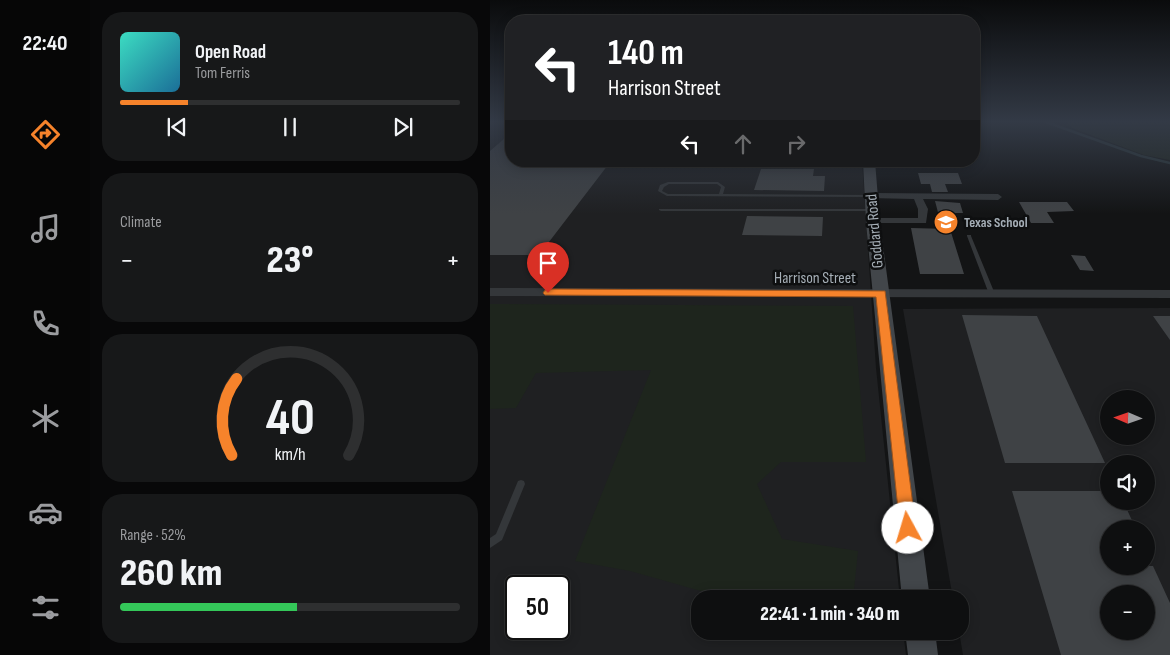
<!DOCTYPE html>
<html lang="en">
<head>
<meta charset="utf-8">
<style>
	body { margin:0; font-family:"Sofia Sans Condensed",sans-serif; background:#171819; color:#f1f3f6; height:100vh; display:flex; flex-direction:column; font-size:19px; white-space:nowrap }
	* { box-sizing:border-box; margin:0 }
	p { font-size:16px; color:#9b9c9f }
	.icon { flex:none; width:28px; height:28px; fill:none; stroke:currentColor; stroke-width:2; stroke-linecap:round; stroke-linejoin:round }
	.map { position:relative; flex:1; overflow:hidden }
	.details { display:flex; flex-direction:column; gap:12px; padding:12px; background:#080809; width:400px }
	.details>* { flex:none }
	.guide { position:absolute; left:15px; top:15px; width:475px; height:152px; border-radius:20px; box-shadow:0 2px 12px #0003,0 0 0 1px #2e2f30; background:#202124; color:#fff; overflow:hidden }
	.needle { width:32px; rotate:272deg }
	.controls { position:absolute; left:610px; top:390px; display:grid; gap:10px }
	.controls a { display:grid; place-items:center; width:55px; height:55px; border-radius:50%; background:#0e0f10; box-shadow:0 2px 12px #0003,0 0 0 1px #2e2f30; font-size:25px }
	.speed { position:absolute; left:15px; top:575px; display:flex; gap:10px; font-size:25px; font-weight:700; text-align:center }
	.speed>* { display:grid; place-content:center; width:65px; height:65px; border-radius:50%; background:#0e0f10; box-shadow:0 2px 12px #0003,0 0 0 1px #2e2f30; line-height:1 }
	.speed .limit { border:2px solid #111; border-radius:8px; background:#fff; color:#111 }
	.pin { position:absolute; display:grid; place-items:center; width:42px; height:42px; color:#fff; margin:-51px -21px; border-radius:50% 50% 50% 0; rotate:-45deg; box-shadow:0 0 5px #0007 }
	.pin .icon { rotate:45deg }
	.me { position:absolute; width:55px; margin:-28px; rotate:354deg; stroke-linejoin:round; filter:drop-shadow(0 0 4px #0008) }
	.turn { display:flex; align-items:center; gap:18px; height:105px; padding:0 20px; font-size:22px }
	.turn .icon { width:65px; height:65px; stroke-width:2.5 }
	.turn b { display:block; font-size:35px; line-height:42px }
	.lanes { display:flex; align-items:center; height:48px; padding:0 20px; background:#0003; justify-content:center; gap:25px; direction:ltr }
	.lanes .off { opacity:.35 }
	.big { font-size:38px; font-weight:800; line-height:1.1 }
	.details .card { flex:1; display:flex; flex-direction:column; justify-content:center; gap:8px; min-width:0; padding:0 18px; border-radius:20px; background:#171819 }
	.details .dial { align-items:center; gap:0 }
	.dial svg { height:130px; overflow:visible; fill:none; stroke:#2e2f30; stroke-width:7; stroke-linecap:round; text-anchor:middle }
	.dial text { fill:#f1f3f6; stroke:none }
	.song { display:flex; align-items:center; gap:15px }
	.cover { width:60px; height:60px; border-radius:8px; background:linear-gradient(135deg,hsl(170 70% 55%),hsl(200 70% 35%)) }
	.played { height:5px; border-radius:2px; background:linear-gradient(90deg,#f6832b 20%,#2e2f30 20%) }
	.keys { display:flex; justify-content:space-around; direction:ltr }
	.heat { display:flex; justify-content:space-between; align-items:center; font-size:28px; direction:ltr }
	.charge { height:8px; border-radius:4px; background:linear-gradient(90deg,#34c759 52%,#2e2f30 0) }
	.trip { position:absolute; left:201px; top:590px; width:278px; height:50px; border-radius:20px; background:#0e0f10; box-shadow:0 2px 12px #0003,0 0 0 1px #2e2f30; font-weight:800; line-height:50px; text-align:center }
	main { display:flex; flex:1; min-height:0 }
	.dock { display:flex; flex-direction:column; width:90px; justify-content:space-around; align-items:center; background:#060606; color:#9b9c9f }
	.dock .icon { width:35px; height:35px }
	.dock .active { color:#f6832b }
	.dock b { font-size:22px; color:#f1f3f6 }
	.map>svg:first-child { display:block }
</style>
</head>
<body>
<main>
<nav class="dock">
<b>22:40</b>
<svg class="icon active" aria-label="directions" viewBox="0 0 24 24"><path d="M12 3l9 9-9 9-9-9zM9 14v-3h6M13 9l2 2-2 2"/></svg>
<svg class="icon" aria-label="music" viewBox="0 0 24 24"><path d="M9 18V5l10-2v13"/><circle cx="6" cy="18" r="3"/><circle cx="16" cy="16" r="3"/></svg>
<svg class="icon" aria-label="phone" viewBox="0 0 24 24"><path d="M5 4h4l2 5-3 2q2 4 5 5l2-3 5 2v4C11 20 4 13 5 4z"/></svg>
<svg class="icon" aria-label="climate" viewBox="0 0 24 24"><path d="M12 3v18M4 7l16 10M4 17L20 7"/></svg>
<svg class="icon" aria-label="car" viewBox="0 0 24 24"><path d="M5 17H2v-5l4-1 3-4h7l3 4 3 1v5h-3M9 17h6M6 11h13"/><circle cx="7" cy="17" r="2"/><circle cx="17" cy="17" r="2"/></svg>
<svg class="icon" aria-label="filters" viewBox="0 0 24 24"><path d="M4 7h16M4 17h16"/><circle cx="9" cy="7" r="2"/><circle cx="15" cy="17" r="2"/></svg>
</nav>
<section class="details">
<div class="card">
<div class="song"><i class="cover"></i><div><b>Open Road</b><p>Tom Ferris</p></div></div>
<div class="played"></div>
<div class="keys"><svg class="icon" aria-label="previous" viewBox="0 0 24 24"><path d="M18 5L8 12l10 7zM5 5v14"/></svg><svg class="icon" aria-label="pause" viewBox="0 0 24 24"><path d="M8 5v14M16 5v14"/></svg><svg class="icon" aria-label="next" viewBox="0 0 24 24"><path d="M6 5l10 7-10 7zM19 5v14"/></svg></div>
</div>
<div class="card"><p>Climate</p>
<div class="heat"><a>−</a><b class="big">23°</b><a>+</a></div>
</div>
<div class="card dial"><svg viewBox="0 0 100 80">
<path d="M14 69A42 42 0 1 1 86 69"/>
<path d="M14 69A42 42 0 0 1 17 22" stroke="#f6832b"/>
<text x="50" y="56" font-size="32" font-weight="700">40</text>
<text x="50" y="72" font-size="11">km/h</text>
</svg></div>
<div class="card"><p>Range · 52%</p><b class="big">260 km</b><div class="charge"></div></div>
</section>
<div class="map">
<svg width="680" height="655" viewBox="0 0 680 655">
	<rect width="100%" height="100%" fill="#131415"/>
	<path fill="#1f2022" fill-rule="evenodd" d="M 0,122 L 21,122 L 21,161 L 372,161 L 386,368 L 410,599 L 210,599 L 210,631 L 413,631 L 416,655 L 0,655 ZM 26,586 L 69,586 L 69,629 L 26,629 Z
		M 680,308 L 680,655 L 473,655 L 469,631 L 470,599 L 463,599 L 413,309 ZM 619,399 L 656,399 L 656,436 L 619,436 ZM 619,464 L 656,464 L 656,501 L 619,501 ZM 619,529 L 656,529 L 656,566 L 619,566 ZM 619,594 L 656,594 L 656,631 L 619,631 Z"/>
	<path fill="#1e251d" d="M 579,122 L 680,122 L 680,160 L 654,155 L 582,128 L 577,124 Z
		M 0,304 L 363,306 L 376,462 L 291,462 L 267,484 L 292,539 L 368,551 L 363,599 L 220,599 L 218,593 L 140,571 L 85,561 L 161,370 L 46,373 L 26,408 L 0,409 Z"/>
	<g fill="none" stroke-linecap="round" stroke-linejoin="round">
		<path stroke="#293639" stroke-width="2.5" d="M 556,122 L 651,156 L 680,163"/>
	</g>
	<path fill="#3f4245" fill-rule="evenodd" d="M 21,133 L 21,161 L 121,161 L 49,255 L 0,255 L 0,151 Z
		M 271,169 L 324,169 L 323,176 L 335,176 L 334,191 L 264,190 Z
		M 428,173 L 468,173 L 472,184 L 455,184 L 458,192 L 442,192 L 440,184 L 431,184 Z
		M 445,201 L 470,203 L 473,213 L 465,213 L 467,220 L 450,220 Z
		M 529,202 L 577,202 L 584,211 L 557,212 L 564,223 L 541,223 Z
		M 257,216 L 333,217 L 332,236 L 252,235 Z
		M 421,228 L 460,229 L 474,274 L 430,274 Z
		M 581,255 L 595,256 L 604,271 L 590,270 Z
		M 472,315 L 547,316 L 615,463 L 515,463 Z
		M 663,316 L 680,316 L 680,340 Z
		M 522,491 L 619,491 L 619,501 L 633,501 L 646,529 L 619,529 L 619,566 L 663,566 L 680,603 L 680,655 L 571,655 ZM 619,594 L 656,594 L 656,631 L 619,631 Z"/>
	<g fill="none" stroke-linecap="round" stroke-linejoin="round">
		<path fill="#34373a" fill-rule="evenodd" d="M 200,161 L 204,161 L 205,163 L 206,164 L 380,166 L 382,167 L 380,168 L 206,166 L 202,165 Z
			M 178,182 L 228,182 L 235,187 L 233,194 L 382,195 L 384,196 L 382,197 L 177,196 L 168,191 L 170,185 ZM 179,184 L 227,184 L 231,187 L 229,194 L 178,194 L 172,191 L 174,187 Z
			M 169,209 L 382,209 L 384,210 L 382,211 L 171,211 L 169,210 Z
			M 477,235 L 481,235 L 481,236 L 505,294 L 504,295 L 500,295 L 499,294 L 477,236 Z
			M 31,480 L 34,481 L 35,484 L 12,540 L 0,548 L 0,538 L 6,534 L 28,481 Z"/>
		<path fill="#34373a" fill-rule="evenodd" d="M 382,193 L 508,194 L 512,197 L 508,200 L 433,199 L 438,209 L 436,223 L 383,223 L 380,222 L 380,218 L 428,218 L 428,209 L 424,199 L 379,198 L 379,194 Z
			M 0,288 L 680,290 L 680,298 L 0,296 Z"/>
		<path fill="#42464a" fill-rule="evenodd" d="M 373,161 L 385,161 L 390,223 L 440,599 L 412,599 L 376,223 Z
			M 415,631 L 445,631 L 448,655 L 418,655 Z"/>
	</g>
	<linearGradient id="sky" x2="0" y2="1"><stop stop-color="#0a0b0c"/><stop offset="0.57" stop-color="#333a46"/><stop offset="1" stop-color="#333a46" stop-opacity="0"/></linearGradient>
	<rect width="680" height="214" fill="url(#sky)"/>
	<path fill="#f6832b" stroke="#a0551c" d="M 58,289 L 395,291 L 426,528 L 424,534 L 418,536 L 412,534 L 410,528 L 386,297 L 55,295 L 53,293 L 55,290 Z"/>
	<defs>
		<symbol id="school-disc" viewBox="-11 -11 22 22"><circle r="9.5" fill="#f6832b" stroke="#0e0f10"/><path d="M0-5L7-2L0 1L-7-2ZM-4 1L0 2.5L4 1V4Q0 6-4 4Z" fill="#fff"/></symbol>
	</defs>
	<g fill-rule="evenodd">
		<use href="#school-disc" x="442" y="208" width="28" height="28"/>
	</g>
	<g text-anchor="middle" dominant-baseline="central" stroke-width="5" stroke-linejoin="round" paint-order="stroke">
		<g font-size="14" font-weight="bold" fill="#a5aeb6" stroke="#0e0f10" text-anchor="start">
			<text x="474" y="222">Texas School</text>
		</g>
		<g font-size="16" fill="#a5aeb6" stroke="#0e0f10">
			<text transform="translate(385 231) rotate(-95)">Goddard Road</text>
			<text x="325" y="278">Harrison Street</text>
		</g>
	</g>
</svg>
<div class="controls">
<a><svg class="needle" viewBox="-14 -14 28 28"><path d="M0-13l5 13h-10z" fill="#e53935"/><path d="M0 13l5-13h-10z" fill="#9b9c9f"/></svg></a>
<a><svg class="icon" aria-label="sound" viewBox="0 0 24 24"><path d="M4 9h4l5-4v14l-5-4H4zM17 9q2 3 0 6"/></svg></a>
<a>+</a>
<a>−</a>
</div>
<div class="speed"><div class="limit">50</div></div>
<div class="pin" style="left:58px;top:293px;background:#d93025"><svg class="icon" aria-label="arrive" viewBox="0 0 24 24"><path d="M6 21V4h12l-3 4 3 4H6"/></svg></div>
<svg class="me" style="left:418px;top:528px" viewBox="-20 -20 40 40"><circle r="19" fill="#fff"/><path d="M0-13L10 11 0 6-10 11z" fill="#f6832b"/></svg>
<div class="trip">22:41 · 1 min · 340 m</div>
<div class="guide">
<div class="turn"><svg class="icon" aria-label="left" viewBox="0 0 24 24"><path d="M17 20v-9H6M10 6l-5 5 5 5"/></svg><div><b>140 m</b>Harrison Street</div></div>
<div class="lanes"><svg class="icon" aria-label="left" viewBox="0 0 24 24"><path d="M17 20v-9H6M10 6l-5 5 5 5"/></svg><svg class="icon off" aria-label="ahead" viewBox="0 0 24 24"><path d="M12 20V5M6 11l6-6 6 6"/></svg><svg class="icon off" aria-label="right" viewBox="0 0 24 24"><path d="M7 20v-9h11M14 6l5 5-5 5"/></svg></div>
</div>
</div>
</main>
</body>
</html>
